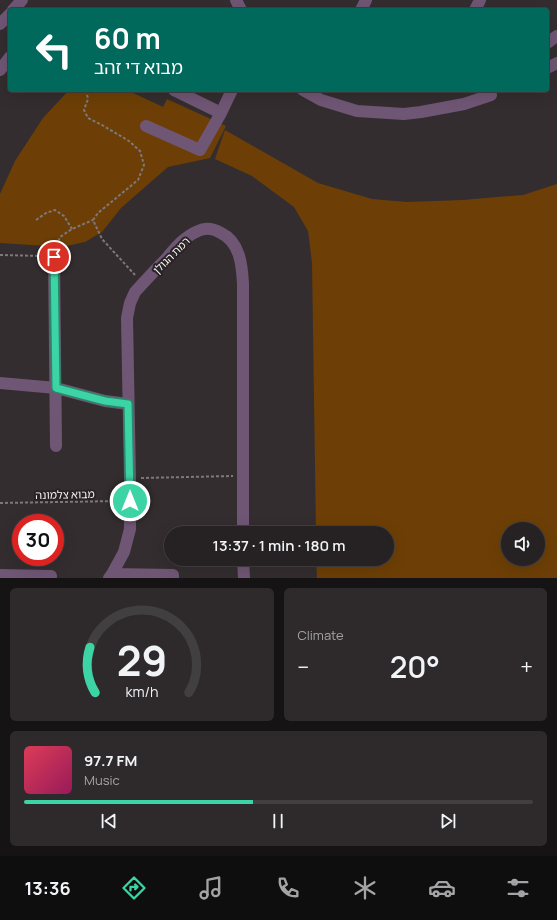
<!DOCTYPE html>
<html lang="en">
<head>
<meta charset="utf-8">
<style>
	body { margin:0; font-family:Manrope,"Noto Sans Hebrew",sans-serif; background:#2e2a2b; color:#f1f3f6; height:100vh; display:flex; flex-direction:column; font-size:15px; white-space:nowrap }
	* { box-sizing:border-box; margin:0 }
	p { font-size:13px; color:#a4a4a6 }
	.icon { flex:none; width:22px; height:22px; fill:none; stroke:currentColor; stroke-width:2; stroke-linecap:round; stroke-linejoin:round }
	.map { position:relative; height:578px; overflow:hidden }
	.details { display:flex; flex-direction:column; gap:10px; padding:10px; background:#151313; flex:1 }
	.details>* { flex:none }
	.banner { position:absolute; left:8px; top:8px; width:541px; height:84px; border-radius:4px; box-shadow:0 4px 16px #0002,0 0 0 1px #423f41; background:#00695c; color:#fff; overflow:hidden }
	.tools { position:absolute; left:501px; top:522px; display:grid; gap:8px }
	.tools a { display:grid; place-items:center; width:44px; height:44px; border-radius:50%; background:#262223; box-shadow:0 4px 16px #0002,0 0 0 1px #423f41; font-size:20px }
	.speed { position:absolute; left:12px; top:514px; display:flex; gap:8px; font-size:20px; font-weight:700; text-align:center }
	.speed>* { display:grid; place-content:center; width:52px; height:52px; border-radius:50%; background:#262223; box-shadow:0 4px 16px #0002,0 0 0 1px #423f41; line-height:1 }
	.speed .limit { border:6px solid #d22; background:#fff; color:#111 }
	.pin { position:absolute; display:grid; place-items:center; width:34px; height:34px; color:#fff; margin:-17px; border:2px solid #fff; border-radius:50%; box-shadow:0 1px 4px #0007 }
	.me { position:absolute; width:44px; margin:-22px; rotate:0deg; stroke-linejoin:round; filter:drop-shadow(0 0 3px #0008) }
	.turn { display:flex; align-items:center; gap:14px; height:84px; padding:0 20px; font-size:18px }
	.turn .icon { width:52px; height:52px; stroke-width:2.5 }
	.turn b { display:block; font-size:28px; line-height:34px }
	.big { font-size:30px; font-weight:600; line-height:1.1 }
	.details .tile { flex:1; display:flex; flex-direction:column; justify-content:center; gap:6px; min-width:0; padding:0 14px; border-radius:6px; background:#2e2a2b }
	.details .dial { align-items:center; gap:0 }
	.dial svg { height:104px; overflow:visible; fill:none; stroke:#423f41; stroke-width:7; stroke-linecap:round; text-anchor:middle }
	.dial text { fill:#f1f3f6; stroke:none }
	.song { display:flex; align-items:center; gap:12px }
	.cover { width:48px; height:48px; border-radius:6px; background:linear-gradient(135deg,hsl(350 70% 55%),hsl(330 70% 35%)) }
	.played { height:4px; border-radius:2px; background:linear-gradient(90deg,#3cd4a4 45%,#423f41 45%) }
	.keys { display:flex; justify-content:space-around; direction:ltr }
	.heat { display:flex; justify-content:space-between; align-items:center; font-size:22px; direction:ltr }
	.details .tiles { flex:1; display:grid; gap:10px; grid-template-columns:1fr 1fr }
	.tile:last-child { grid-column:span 2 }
	.trip { position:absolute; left:164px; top:526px; width:230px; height:40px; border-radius:20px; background:#262223; box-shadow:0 4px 16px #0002,0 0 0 1px #423f41; font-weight:600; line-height:40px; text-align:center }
	.dock { display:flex; height:64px; justify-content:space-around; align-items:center; background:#0f0e0e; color:#a4a4a6 }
	.dock .icon { width:28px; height:28px }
	.dock .active { color:#3cd4a4 }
	.dock b { font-size:18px; color:#f1f3f6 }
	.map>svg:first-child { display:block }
</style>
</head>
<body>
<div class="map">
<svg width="557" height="578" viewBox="0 0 557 578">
	<rect width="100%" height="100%" fill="#332d2f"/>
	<path fill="#6d3f06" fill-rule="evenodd" d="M 69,90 L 127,90 L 163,107 L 167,99 L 226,126 L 210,158 L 168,167 L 121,208 L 102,232 L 85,242 L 62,247 L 0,243 L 0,194 L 15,161 L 43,118 Z
		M 225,130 L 318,183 L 372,199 L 407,202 L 463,200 L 497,197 L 523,195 L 557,184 L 557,578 L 317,578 L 316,559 L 387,559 L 387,533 L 316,533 L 312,263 L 308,231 L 294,207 L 252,176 L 215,159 ZM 508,529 L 538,529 L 538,559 L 508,559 Z"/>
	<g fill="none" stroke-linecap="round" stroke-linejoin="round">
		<path stroke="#7d787a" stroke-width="2" stroke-dasharray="3 2" stroke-linecap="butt" d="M 86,90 L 88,99 L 84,110 L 88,118 L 102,125 L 129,141 L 140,151 L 144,165 L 138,180 L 98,213 L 93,220 L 102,239 L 135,275
			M 36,220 L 46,213 L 55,210 L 64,216 L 72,229
			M 57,246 L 60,237 L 72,229 L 93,220
			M 0,255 L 43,256
			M 141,478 L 233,476
			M 0,503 L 118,501"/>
		<path stroke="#705675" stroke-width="12" d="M 236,0 L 241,10
			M 13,10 L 22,0
			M 361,10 L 366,0
			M 475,10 L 480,0
			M 0,24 L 10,14
			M 547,43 L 557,36
			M 547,68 L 557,63
			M 0,70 L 10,57
			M 174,90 L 221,113 L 232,90
			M 303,90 L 321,100 L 357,111 L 404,114 L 421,112 L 464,104 L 491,95
			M 146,126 L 200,150 L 221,113
			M 54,257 L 56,446
			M 0,383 L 56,388 L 105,401 L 128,404
			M 243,559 L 244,578
			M 112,574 L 173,575 L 173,578
			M 0,575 L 51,576
			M 109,578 L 112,574 L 124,552 L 130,529 L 130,478 L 127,318 L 130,303 L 135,292 C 145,281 155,270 166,259 C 175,248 184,237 198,231 C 206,227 214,229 221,233 C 240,242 242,265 243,284 L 243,533"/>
	</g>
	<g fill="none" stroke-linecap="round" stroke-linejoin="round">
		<defs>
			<path id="route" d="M 54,257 L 56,388 L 105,401 L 128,404 L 130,501"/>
		</defs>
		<use href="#route" stroke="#278a6b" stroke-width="10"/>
		<use href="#route" stroke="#3cd4a4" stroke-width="7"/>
	</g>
	<g text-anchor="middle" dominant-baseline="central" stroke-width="4" stroke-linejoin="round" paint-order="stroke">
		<g font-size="11" fill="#f6f2f3" stroke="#292325">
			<text transform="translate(171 255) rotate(-45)">רמת הגולן</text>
			<text transform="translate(65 494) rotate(-1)">מבוא צלמונה</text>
		</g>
	</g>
</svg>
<div class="tools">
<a><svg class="icon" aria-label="sound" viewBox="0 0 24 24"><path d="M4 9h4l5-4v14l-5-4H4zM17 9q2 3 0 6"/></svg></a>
</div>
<div class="speed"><div class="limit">30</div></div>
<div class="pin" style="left:54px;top:257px;background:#d93025"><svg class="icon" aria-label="arrive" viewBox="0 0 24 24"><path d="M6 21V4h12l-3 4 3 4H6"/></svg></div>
<svg class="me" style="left:130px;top:501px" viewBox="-20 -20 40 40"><circle r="17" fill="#3cd4a4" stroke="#fff" stroke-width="3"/><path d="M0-11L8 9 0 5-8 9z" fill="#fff"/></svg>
<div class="trip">13:37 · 1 min · 180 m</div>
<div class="banner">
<div class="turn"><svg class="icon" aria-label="left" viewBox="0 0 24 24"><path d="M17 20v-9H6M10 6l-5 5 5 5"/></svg><div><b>60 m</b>מבוא די זהב</div></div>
</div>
</div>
<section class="details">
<div class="tiles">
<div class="tile dial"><svg viewBox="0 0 100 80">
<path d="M14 69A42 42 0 1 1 86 69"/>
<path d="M14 69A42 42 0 0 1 10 34" stroke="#3cd4a4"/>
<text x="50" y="56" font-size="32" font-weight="700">29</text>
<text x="50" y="72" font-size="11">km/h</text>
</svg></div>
<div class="tile"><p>Climate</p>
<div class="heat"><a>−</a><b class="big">20°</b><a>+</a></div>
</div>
<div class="tile">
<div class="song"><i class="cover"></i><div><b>97.7 FM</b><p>Music</p></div></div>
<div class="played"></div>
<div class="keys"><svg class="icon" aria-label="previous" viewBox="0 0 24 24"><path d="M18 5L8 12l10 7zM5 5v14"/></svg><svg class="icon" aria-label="pause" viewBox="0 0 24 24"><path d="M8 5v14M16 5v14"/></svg><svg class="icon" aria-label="next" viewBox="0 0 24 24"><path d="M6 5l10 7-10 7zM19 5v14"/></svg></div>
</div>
</div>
</section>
<nav class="dock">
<b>13:36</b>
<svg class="icon active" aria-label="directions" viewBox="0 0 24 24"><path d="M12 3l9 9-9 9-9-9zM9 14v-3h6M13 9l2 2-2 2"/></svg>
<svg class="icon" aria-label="music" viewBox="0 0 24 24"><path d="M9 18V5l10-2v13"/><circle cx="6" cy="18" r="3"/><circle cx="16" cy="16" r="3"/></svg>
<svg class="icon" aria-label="phone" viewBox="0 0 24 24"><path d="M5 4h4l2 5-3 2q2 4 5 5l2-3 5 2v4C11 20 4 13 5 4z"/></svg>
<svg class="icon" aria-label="climate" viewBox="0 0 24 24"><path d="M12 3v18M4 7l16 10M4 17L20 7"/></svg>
<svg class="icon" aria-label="car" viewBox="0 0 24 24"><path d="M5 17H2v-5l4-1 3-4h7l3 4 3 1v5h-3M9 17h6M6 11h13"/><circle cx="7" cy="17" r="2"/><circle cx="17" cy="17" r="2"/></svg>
<svg class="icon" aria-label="filters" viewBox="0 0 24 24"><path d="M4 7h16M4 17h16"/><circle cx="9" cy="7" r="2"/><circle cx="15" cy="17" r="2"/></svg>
</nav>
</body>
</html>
